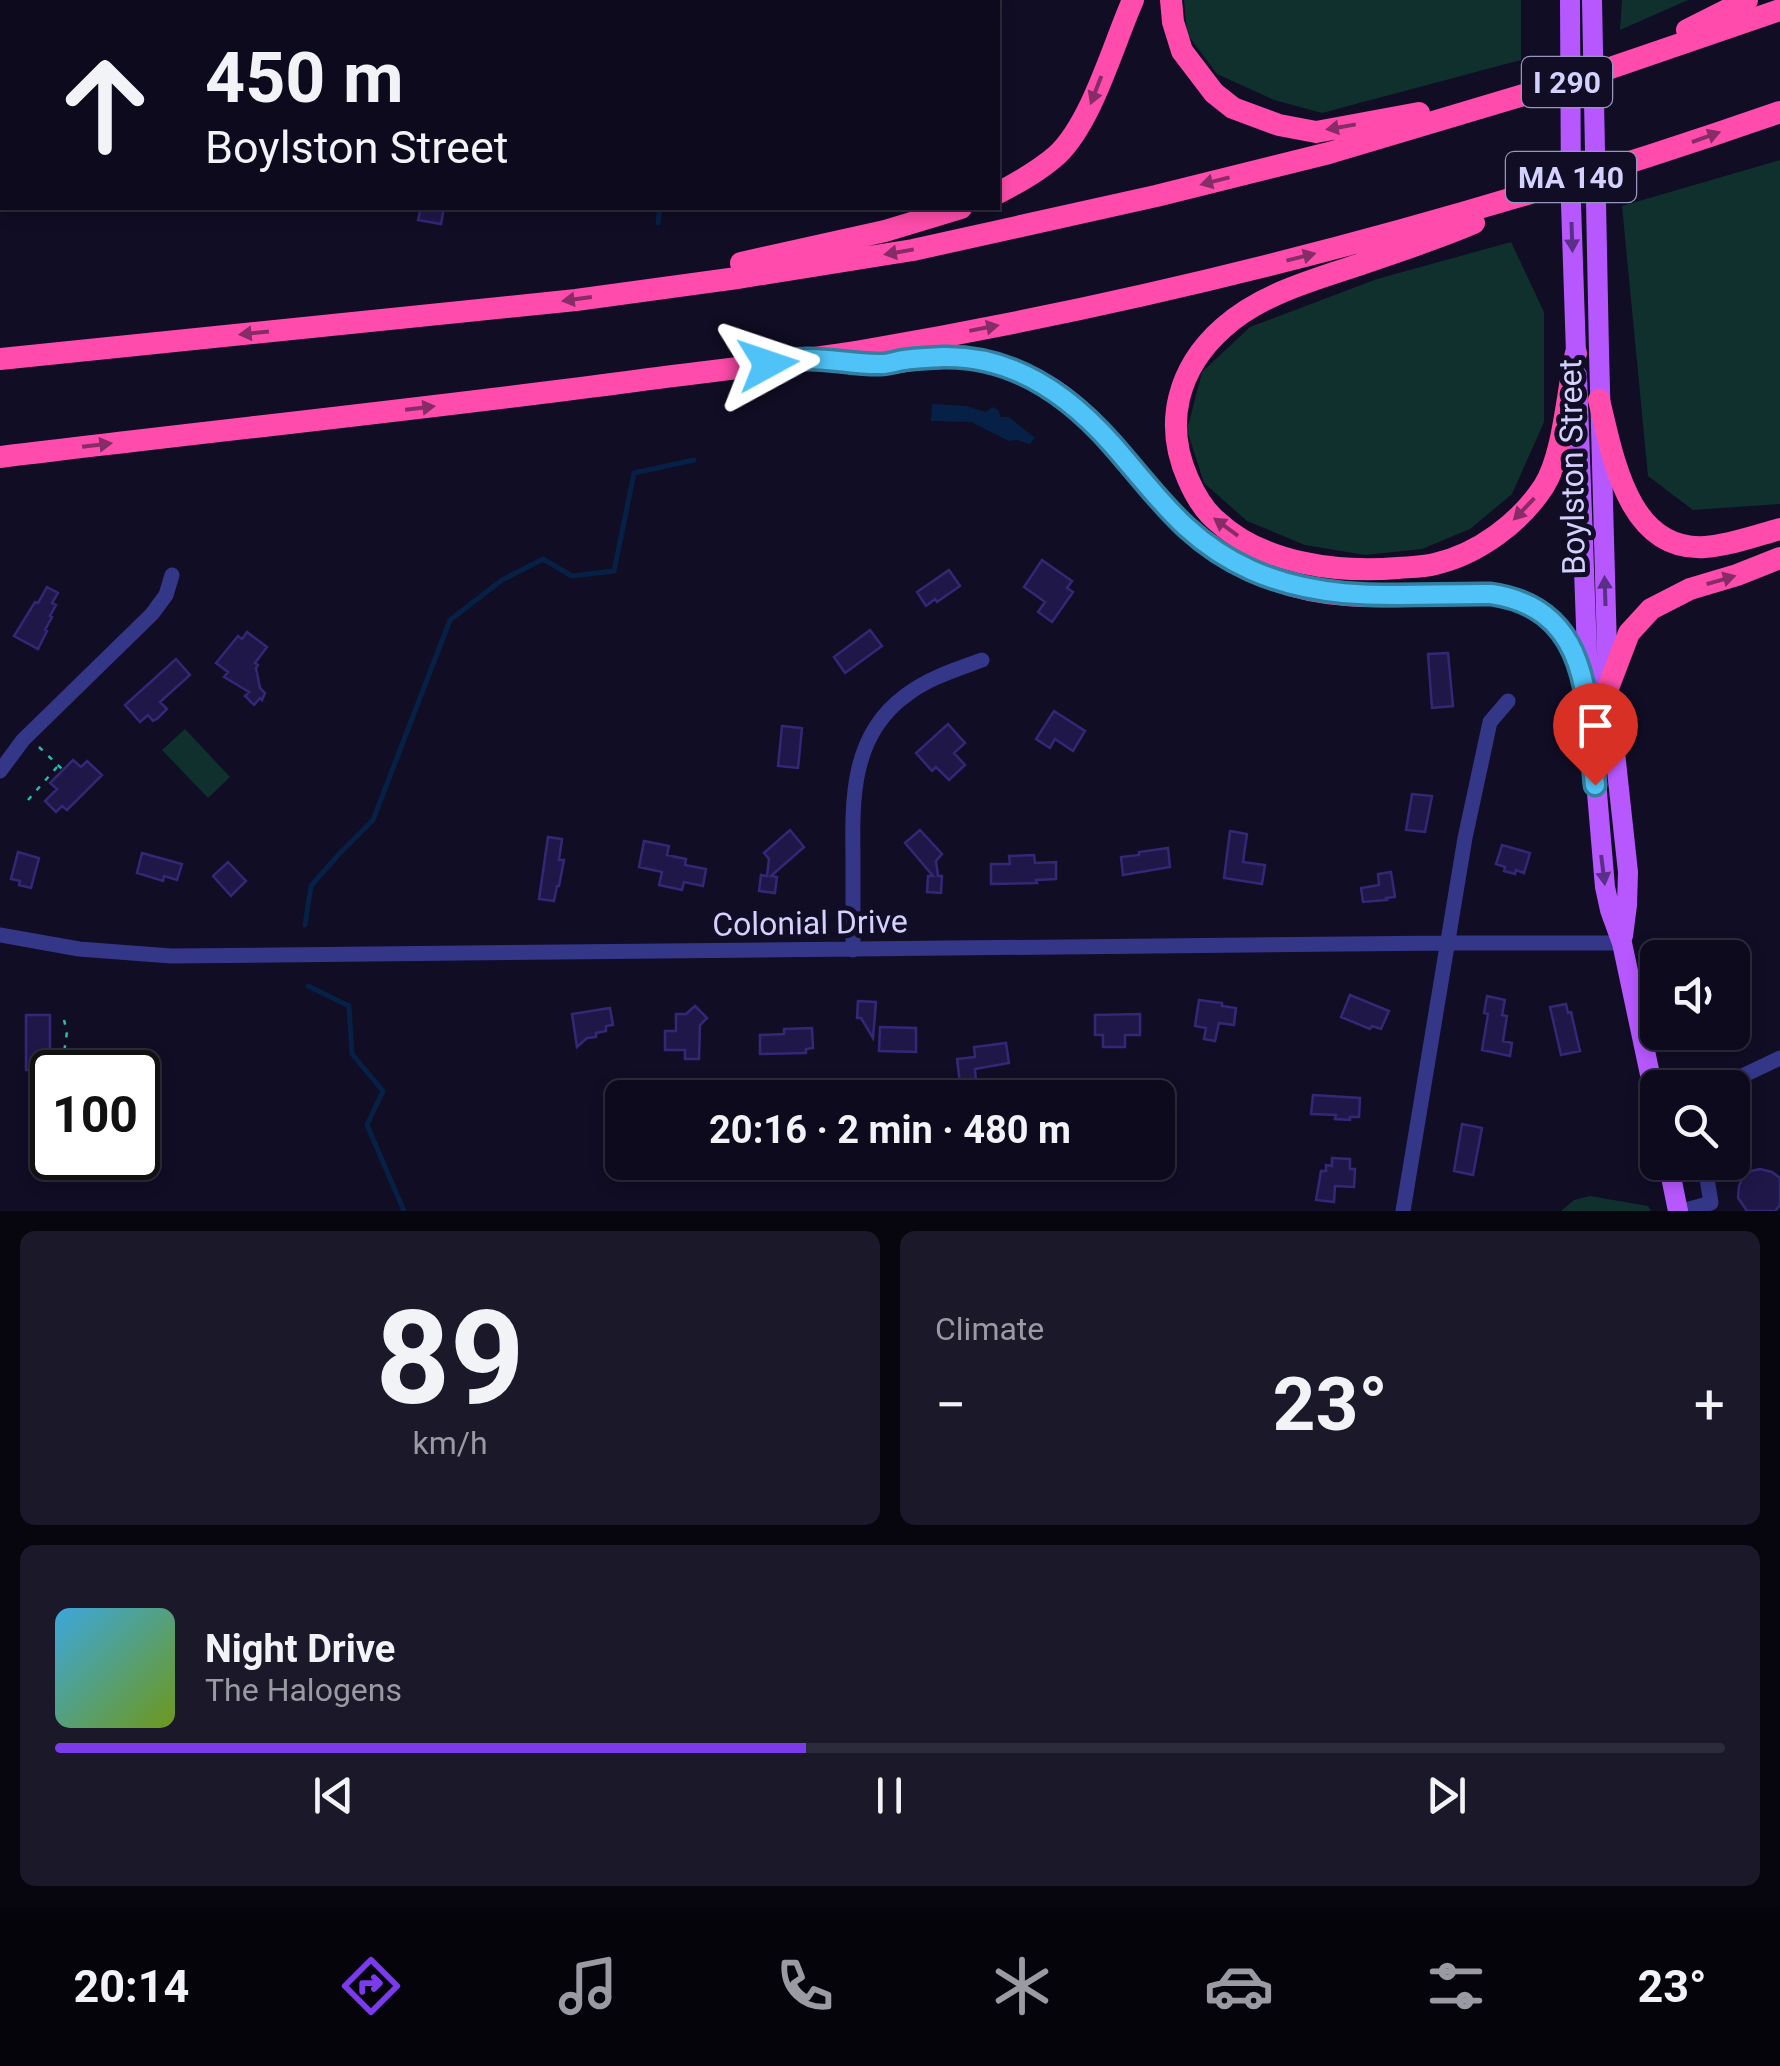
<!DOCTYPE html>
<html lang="en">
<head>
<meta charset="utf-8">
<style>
	body { margin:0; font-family:Roboto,sans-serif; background:#1a1829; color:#f1f3f6; height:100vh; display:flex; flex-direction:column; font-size:38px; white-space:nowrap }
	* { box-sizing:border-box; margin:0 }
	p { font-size:32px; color:#9a9aa3 }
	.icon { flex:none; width:55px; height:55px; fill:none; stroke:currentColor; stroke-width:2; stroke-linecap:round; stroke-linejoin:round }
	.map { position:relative; height:1211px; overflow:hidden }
	.drawer { display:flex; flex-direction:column; gap:20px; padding:20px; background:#07060f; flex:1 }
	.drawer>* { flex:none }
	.hud { position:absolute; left:0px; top:0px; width:1000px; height:210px; box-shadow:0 5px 15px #0003,0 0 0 2px #2c2b3b; background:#0c0a1c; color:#f1f3f6; overflow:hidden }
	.fabs { position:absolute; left:1640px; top:940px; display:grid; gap:20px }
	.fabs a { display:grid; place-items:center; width:110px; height:110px; border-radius:15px; background:#0c0a1c; box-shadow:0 5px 15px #0003,0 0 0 2px #2c2b3b; font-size:50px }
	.speed { position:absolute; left:30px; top:1050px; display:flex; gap:20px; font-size:50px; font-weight:700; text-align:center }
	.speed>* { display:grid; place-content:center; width:130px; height:130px; border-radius:50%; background:#0c0a1c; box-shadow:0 5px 15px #0003,0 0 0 2px #2c2b3b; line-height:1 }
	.speed .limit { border:5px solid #111; border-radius:15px; background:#fff; color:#111 }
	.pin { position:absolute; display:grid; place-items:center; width:85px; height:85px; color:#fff; margin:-102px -42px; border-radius:50% 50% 50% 0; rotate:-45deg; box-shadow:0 0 10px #0007 }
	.pin .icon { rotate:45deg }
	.me { position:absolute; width:110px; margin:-55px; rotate:85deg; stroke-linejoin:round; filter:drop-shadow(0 0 8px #0008) }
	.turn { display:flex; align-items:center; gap:35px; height:210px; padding:0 40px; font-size:45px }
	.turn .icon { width:130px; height:130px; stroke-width:2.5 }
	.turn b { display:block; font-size:70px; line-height:85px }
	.big { font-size:75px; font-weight:700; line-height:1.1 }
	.drawer .tile { flex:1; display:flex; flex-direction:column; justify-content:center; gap:15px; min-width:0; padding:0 35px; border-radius:15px; background:#1a1829 }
	.drawer .dial { align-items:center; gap:0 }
	.dial b { font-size:130px; line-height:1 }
	.song { display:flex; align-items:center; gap:30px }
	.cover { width:120px; height:120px; border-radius:15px; background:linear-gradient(135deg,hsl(200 70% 55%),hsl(80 70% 35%)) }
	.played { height:10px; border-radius:5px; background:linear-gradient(90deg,#7c3aed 45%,#2c2b3b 45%) }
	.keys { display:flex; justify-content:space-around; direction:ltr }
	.heat { display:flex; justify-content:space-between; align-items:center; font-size:55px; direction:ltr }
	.drawer .tiles { flex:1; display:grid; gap:20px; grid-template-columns:1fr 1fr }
	.tile:last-child { grid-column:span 2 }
	.trip { position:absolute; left:605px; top:1080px; width:570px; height:100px; border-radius:15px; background:#0c0a1c; box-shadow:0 5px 15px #0003,0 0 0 2px #2c2b3b; font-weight:700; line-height:100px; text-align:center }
	.tab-bar { display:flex; height:160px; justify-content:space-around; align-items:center; background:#05040b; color:#9a9aa3 }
	.tab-bar .icon { width:70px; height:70px }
	.tab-bar .selected { color:#7c3aed }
	.tab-bar b { font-size:45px; color:#f1f3f6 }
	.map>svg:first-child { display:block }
</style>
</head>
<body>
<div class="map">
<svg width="1780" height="1211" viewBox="0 0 1780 1211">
	<rect width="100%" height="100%" fill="#100d25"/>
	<path fill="#0f302d" d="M 1184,0 L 1521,0 L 1521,60 L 1322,113 L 1274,100 L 1217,74 L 1187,34 Z
		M 1622,0 L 1688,0 L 1620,30 Z
		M 1780,160 L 1780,504 L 1693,510 L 1648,476 L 1622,206 Z
		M 1511,242 L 1544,312 L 1544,422 L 1512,494 L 1470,529 L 1422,549 L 1365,555 L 1305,545 L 1247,521 L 1204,483 L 1187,430 L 1202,372 L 1250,327 L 1377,279 Z
		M 185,729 L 230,777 L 208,798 L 162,750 Z
		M 1590,1196 L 1648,1206 L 1651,1211 L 1561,1211 L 1574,1200 Z"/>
	<path fill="#062145" d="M 932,404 L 966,406 L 986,412 L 993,407 L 998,410 L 1001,417 L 1009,417 L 1035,438 L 1030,444 L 1017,440 L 1009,441 L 971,422 L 931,421 Z"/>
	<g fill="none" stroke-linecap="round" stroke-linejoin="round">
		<path stroke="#062145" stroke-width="5" d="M 829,2 L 832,0
			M 658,223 L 660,208
			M 305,925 L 311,886 L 339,854 L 373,820 L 450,620 L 502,580 L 543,559 L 572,576 L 614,571 L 634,473 L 694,460
			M 308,986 L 349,1006 L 352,1054 L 383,1091 L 367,1125 L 404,1211"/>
	</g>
	<path fill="#1f1748" stroke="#332875" stroke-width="2.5" d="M 421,208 L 444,208 L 441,224 L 418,220 Z
		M 1042,560 L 1072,581 L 1067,588 L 1073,592 L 1052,622 L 1038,612 L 1045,602 L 1024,587 Z
		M 949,570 L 960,586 L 937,602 L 935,599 L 926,606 L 917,592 Z
		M 47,587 L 58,593 L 52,603 L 56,605 L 50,616 L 52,617 L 45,630 L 47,631 L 38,649 L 14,636 L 35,602 L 38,603 Z
		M 870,630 L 882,646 L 845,673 L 834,657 Z
		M 247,632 L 267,647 L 255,663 L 258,665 L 256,668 L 260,688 L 265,693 L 262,700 L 260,698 L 254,705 L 245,696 L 249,692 L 224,677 L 228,672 L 216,663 L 238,636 L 242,639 Z
		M 1448,653 L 1453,706 L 1432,708 L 1428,654 Z
		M 176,659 L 190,675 L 160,702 L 167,709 L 158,718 L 153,721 L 148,715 L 140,722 L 125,705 Z
		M 1054,711 L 1085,731 L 1073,751 L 1055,739 L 1050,748 L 1036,739 Z
		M 948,724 L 965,743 L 954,753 L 965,765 L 949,780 L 936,767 L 932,771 L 916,753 Z
		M 782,726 L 802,728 L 798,768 L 778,766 Z
		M 73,760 L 81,767 L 87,761 L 102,775 L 67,810 L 62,806 L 56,812 L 45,801 L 57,789 L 50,783 Z
		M 1412,794 L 1432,796 L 1425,832 L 1406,830 Z
		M 790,830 L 804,847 L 771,876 L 777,877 L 775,893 L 759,891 L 761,875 L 767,876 L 769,859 L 764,853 Z
		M 920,830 L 942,854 L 936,861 L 938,876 L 942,876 L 941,893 L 927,892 L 928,876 L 933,876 L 905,843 Z
		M 1230,831 L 1247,834 L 1243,862 L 1265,865 L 1262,884 L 1224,878 Z
		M 548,837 L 562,839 L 559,860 L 564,860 L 559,886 L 557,886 L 554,901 L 539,899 Z
		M 644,841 L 669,846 L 667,855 L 686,859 L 685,865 L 706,869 L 703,886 L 684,882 L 682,890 L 659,885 L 662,872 L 639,867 Z
		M 1502,845 L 1530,853 L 1524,873 L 1516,870 L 1515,874 L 1504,871 L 1505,867 L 1496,864 Z
		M 1168,848 L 1170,867 L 1123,875 L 1121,857 L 1139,855 L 1139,852 Z
		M 18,852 L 39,858 L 31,888 L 19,885 L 20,881 L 11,879 Z
		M 142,853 L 182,864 L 177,880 L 164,876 L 163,881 L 137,873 Z
		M 1034,855 L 1035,863 L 1056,862 L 1056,879 L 1036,880 L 1037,883 L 991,884 L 991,864 L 1010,864 L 1009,856 Z
		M 228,862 L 246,881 L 231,896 L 213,876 Z
		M 1391,872 L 1395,897 L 1386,898 L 1387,900 L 1363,902 L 1361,888 L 1379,885 L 1378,874 Z
		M 1350,995 L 1389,1011 L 1381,1029 L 1372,1026 L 1370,1029 L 1341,1017 Z
		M 1487,996 L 1505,1000 L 1502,1015 L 1507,1016 L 1503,1041 L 1512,1043 L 1510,1056 L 1482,1050 L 1488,1014 L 1484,1013 Z
		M 1199,1000 L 1222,1003 L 1222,1006 L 1236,1008 L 1234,1025 L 1219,1023 L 1215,1041 L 1204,1039 L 1206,1028 L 1195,1026 Z
		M 858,1001 L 876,1002 L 873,1038 L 861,1018 L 857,1018 Z
		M 1566,1004 L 1568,1013 L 1571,1012 L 1580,1051 L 1561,1055 L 1550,1007 Z
		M 695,1006 L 707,1018 L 700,1025 L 699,1059 L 685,1059 L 685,1050 L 665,1050 L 665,1031 L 676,1031 L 676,1014 L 686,1014 Z
		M 610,1008 L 613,1025 L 606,1026 L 606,1031 L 596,1033 L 596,1037 L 587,1038 L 577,1047 L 572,1014 Z
		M 1140,1014 L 1140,1035 L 1125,1035 L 1125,1047 L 1103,1047 L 1103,1035 L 1095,1035 L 1095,1015 Z
		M 26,1015 L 50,1015 L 50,1070 L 26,1070 Z
		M 880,1027 L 916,1028 L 916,1052 L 879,1051 Z
		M 812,1028 L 813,1048 L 806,1049 L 806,1053 L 760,1054 L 760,1035 L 784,1034 L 784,1029 Z
		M 1006,1043 L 1009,1063 L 975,1069 L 976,1081 L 960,1083 L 957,1059 L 975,1057 L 974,1047 Z
		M 1313,1095 L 1360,1098 L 1359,1117 L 1350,1117 L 1350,1120 L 1335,1119 L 1336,1115 L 1311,1114 Z
		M 1462,1124 L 1482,1128 L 1473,1175 L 1454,1171 Z
		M 1332,1158 L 1350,1159 L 1350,1169 L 1355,1169 L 1354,1187 L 1335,1186 L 1334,1202 L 1316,1200 L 1321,1171 L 1326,1171 L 1326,1165 L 1332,1166 Z
		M 1760,1169 L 1772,1172 L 1780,1178 L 1780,1205 L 1775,1211 L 1747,1211 L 1738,1198 L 1739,1186 L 1743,1177 L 1751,1171 Z"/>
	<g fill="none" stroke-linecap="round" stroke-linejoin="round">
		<path stroke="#26beac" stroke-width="2.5" stroke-dasharray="5 8" stroke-linecap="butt" d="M 39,747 L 63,770
			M 28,800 L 57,767
			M 54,1051 L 64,1053 L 67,1032 L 64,1020"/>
		<path stroke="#343688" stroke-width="15" d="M 556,0 L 569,2
			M 192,2 L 195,0
			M 685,2 L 686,0
			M 992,2 L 994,0
			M 0,135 L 2,134
			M 0,771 L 23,740 L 152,614 L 166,595 L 172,575
			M 0,935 L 79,949 L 171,956 L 1447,943 L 1622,943
			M 853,950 C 853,919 853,888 853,857 C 852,797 852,735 905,696 C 928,678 955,670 982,660
			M 1717,1088 L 1780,1058
			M 1670,1170 L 1705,1166 L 1711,1203 L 1682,1211
			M 1403,1211 L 1465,838 L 1490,722 L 1508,701"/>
		<path stroke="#b758ff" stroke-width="20" d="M 1599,352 L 1608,688 L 1628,872 L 1627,905 L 1623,936
			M 1577,375 L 1588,681
			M 1590,710 L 1605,887 L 1610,910 L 1622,943 L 1658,1112
			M 1668,1162 L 1678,1211"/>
		<path stroke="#ff4cac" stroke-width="22" d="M 1171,0 L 1173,22 L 1182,51 L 1214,93 L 1233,108 L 1279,125 L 1316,132 L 1419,113
			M 1687,30 L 1747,0
			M 998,193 C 1019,182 1039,171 1057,155 C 1092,122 1113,45 1133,0
			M 1474,223 C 1439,238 1403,250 1367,262 C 1318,279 1263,292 1223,328 C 1178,368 1163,423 1188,479 C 1195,495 1204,511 1218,522 C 1264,564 1338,573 1398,568 C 1410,567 1423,567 1435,564 C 1478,554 1520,523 1544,486 C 1564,454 1567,391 1576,353
			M 741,263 L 885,231 L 961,208
			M 0,359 L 576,300 L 737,278 L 913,250 L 1156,196 L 1329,153 L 1584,77 L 1780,10
			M 849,362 C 861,363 875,366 887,364 C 904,361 921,358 939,357 C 967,356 996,363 1021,373 C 1077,395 1114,445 1150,489 C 1202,551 1264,589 1346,595 C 1394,599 1443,593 1491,594 C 1571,606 1580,658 1591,727
			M 1599,400 C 1613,457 1628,552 1705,547 C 1731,545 1755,536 1780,529
			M 0,457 C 212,431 424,409 635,381 C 710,371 786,363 861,351 C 1174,298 1481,216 1780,112
			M 1608,688 L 1629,633 L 1651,609 L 1690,589 L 1737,575 L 1780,558"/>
		<path stroke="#b758ff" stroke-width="20" d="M 1570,0 L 1571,204 L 1576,353
			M 1592,0 L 1599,352"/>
	</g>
	<defs><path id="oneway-solid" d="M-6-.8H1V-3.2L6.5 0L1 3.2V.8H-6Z" transform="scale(2.5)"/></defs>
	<g fill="#882c68">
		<use href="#oneway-solid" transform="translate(1096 90) rotate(111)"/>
		<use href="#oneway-solid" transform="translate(1341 127) rotate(170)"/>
		<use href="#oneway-solid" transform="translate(1706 137) rotate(-20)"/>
		<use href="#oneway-solid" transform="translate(1215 181) rotate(166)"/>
		<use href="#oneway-solid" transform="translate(899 252) rotate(170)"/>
		<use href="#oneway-solid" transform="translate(1301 257) rotate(-14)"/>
		<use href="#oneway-solid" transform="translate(577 299) rotate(172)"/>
		<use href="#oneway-solid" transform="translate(984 328) rotate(-11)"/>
		<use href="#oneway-solid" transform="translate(254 333) rotate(174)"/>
		<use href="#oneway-solid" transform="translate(420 408) rotate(-7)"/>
		<use href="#oneway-solid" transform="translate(97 445) rotate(-7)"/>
		<use href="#oneway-solid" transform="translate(1524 509) rotate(134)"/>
		<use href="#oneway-solid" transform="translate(1226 527) rotate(-144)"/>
		<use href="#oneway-solid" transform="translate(1721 580) rotate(-16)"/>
	</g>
	<g fill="#5b2f87">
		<use href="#oneway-solid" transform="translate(1572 237) rotate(88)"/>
		<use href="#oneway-solid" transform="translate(1605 591) rotate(-92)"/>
		<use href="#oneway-solid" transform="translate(1603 870) rotate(83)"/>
	</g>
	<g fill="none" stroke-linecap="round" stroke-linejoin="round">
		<defs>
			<path id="route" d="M 768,364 C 780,362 793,359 805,359 C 831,358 856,365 881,364 C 889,364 896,361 904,360 C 916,358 929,358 942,357 C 1011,355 1068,394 1112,444 C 1157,495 1186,541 1251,570 C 1329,605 1409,593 1491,594 C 1593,609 1587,704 1595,785"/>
		</defs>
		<use href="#route" stroke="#337fa1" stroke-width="25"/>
		<use href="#route" stroke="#4fc3f7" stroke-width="18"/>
	</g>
	<g text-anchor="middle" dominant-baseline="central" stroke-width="10" stroke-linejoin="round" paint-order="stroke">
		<g fill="#100d25" stroke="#9996be" stroke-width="2.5">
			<rect x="1522" y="57" width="90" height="50" rx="8"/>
			<rect x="1506" y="152" width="130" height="50" rx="8"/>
		</g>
		<g font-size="30" font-weight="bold" fill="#d4d1ff">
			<text x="1567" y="82">I 290</text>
			<text x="1571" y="177">MA 140</text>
		</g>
		<g font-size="32" fill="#d4d1ff" stroke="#100d25">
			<text transform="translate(1572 467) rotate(-91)">Boylston Street</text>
			<text transform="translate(810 923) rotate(-1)">Colonial Drive</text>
		</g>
	</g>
</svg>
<div class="fabs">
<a><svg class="icon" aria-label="sound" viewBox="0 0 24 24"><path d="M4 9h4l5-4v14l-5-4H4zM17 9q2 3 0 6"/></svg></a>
<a><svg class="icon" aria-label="search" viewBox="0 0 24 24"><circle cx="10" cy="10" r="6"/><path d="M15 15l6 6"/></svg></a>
</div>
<div class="speed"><div class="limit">100</div></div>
<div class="pin" style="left:1595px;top:785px;background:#d93025"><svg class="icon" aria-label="arrive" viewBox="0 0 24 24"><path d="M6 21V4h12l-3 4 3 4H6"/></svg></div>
<svg class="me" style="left:768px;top:364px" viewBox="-20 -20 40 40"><path d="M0-17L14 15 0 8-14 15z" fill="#4fc3f7" stroke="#fff" stroke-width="4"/></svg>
<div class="trip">20:16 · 2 min · 480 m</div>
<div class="hud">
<div class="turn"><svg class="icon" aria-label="ahead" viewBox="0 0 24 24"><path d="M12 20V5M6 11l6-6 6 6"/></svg><div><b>450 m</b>Boylston Street</div></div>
</div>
</div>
<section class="drawer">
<div class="tiles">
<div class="tile dial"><b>89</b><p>km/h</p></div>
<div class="tile"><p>Climate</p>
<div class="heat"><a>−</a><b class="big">23°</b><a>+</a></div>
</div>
<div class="tile">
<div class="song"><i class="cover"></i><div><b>Night Drive</b><p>The Halogens</p></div></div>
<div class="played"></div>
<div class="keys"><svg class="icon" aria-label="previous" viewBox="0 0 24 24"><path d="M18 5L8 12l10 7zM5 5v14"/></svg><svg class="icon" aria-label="pause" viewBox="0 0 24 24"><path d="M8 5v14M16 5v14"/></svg><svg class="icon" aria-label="next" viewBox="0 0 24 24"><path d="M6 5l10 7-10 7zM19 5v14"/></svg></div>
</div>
</div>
</section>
<nav class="tab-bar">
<b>20:14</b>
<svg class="icon selected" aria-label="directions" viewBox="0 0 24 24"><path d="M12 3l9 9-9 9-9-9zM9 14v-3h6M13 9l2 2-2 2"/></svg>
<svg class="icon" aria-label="music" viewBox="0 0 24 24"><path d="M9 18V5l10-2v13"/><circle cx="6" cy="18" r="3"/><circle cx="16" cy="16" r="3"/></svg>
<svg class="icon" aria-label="phone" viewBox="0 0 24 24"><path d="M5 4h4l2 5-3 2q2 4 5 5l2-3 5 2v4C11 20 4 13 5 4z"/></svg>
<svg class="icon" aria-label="climate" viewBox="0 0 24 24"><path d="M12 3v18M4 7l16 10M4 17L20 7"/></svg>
<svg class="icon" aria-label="car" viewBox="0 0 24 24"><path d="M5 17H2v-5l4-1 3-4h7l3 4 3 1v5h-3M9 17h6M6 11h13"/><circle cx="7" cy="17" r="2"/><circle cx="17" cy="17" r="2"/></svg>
<svg class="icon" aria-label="filters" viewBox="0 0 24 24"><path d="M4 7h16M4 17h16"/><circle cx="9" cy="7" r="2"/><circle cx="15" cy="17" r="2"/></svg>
<b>23°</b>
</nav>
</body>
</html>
